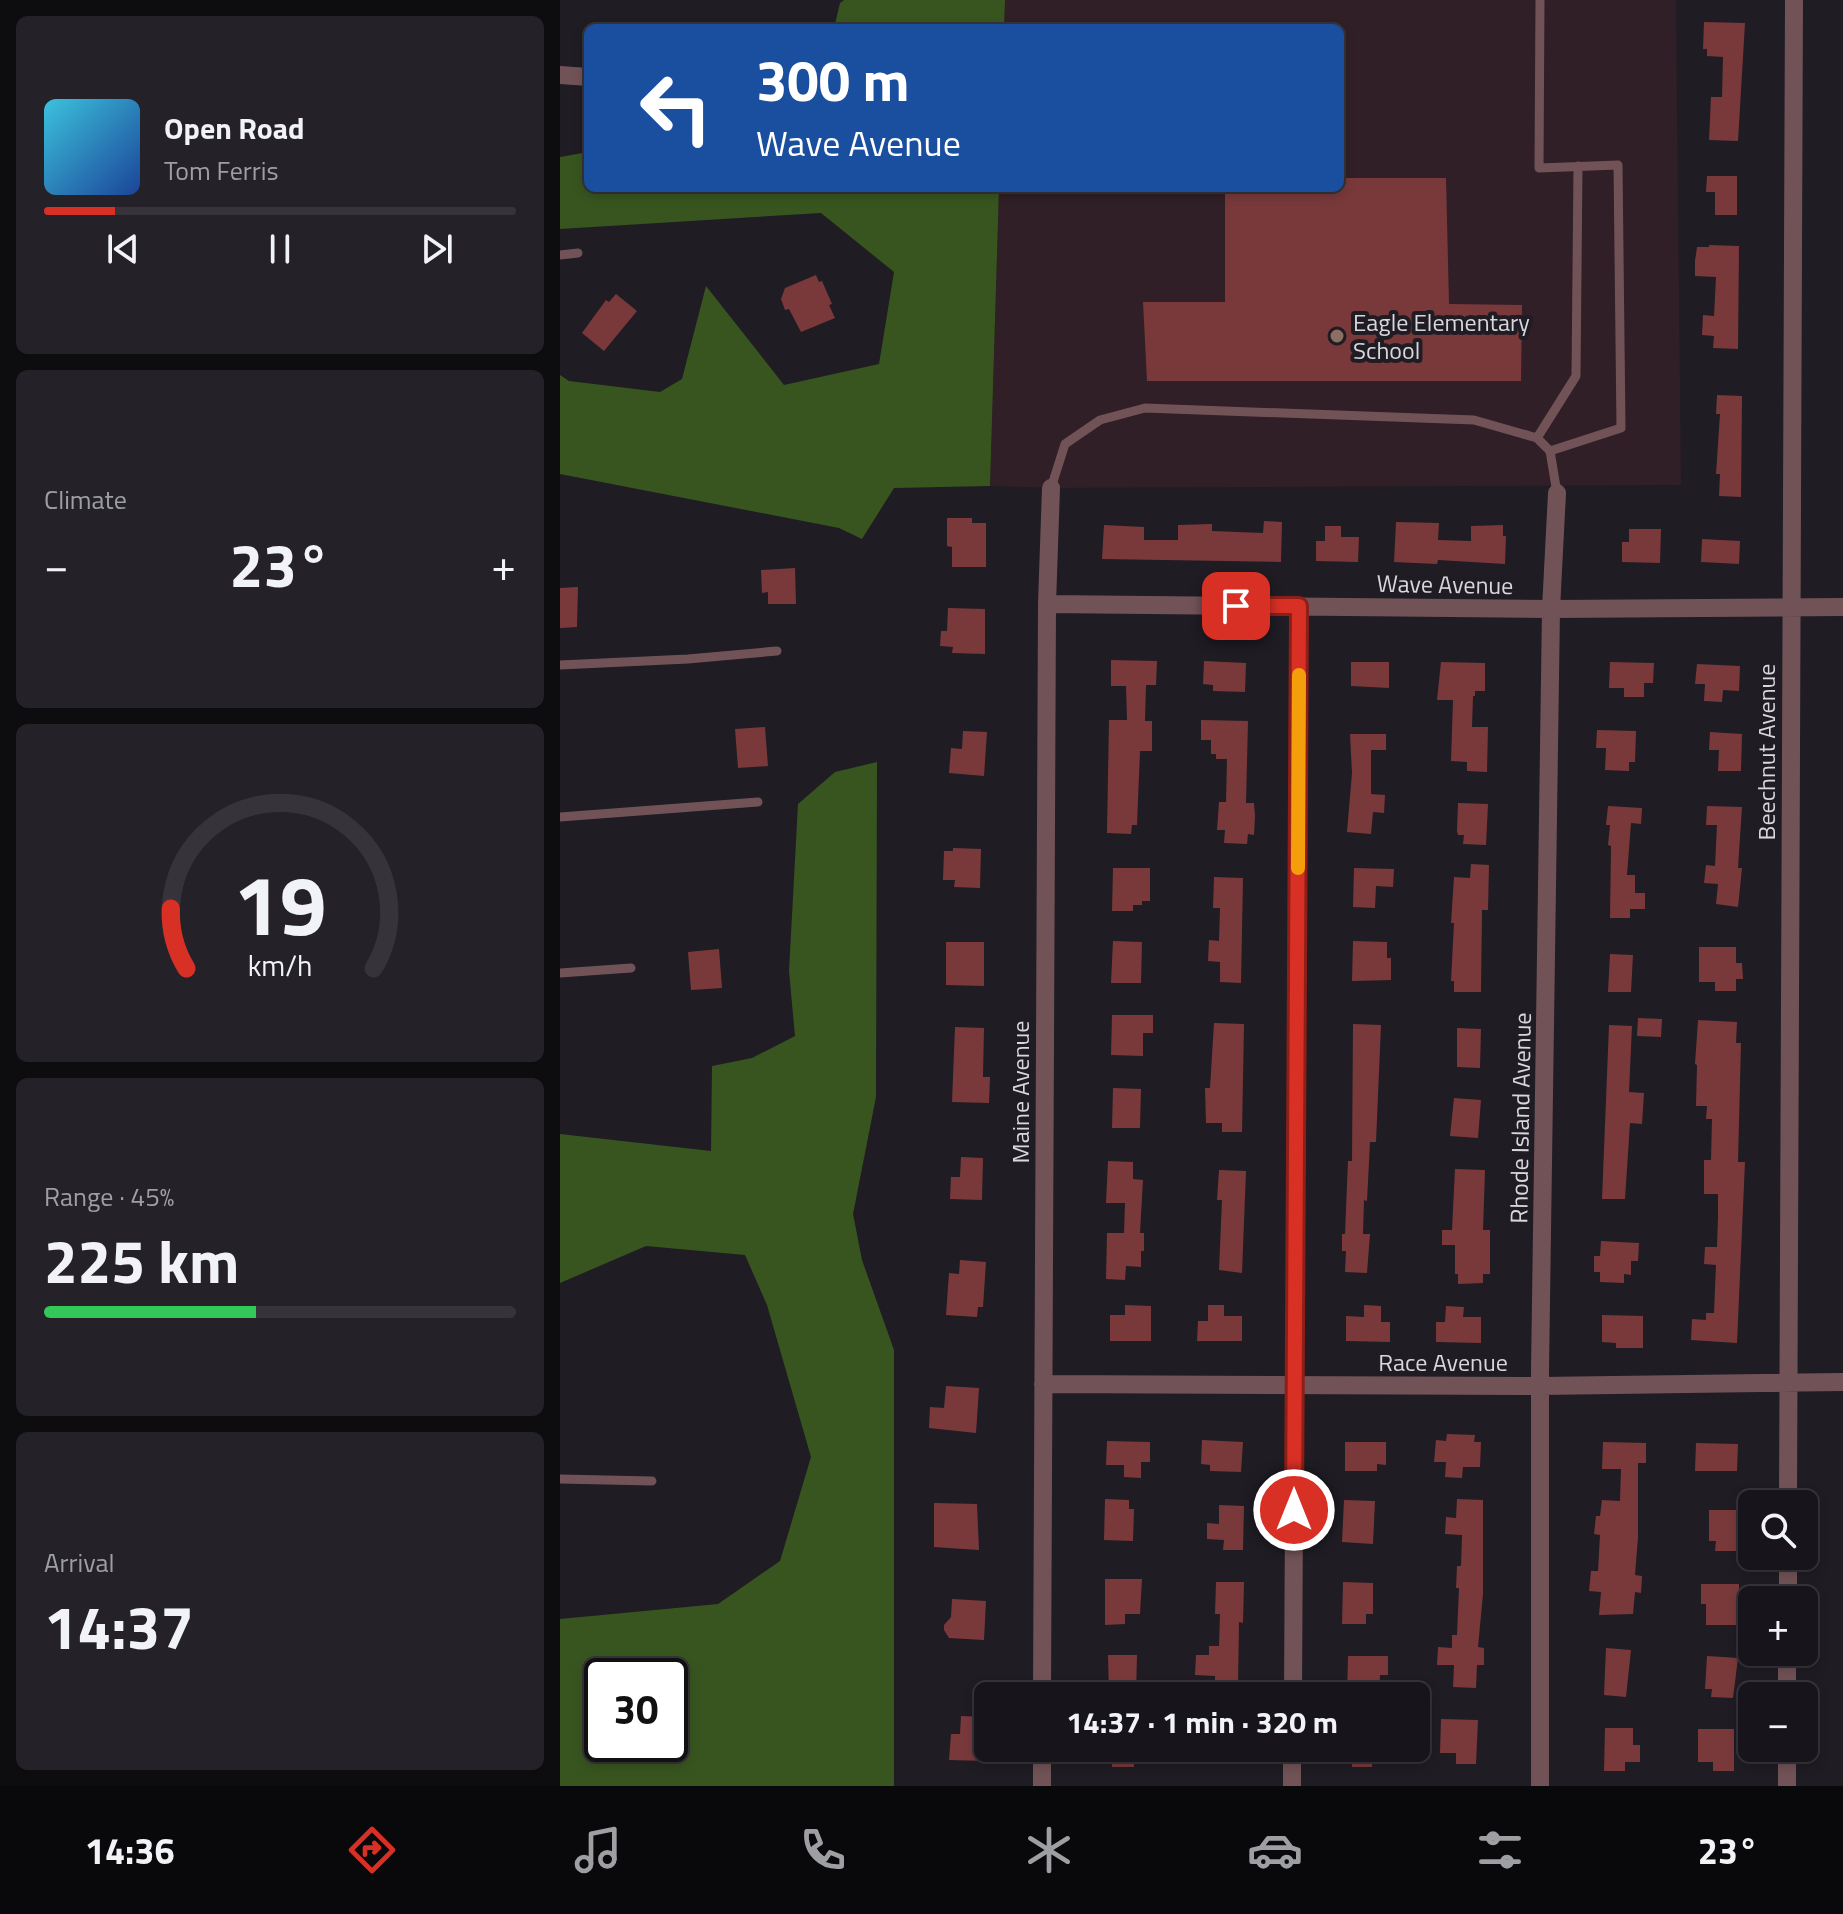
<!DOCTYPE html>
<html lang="en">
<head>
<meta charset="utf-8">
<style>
	body { margin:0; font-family:"Titillium Web",sans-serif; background:#242228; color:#f1f3f6; height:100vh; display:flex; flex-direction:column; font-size:30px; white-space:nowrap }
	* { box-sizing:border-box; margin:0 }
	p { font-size:26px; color:#9e9fa3 }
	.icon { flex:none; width:44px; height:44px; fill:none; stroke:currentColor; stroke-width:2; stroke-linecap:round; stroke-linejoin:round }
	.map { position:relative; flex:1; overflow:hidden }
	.panel { display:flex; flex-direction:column; gap:16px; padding:16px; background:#0d0c0f; width:560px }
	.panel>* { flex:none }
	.hud { position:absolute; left:24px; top:24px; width:760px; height:168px; border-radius:12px; box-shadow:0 4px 12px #0003,0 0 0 2px #36343a; background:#1a4fa0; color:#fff; overflow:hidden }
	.tools { position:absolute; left:1178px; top:1490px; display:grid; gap:16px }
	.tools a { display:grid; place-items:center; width:80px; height:80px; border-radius:12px; background:#17151b; box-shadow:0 4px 12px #0003,0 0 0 2px #36343a; font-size:40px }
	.speed { position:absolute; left:24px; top:1658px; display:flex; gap:16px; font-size:40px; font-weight:700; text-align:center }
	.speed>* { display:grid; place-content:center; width:104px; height:104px; border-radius:50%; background:#17151b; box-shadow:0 4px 12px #0003,0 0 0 2px #36343a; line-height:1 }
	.speed .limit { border:4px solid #111; border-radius:12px; background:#fff; color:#111 }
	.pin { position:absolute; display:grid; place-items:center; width:68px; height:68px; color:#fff; margin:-34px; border-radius:16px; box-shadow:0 4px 12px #0006 }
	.me { position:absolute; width:88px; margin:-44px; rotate:0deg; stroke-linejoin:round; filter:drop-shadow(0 0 6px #0008) }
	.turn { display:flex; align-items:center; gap:28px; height:168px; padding:0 40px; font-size:36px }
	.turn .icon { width:104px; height:104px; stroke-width:2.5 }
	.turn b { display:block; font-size:56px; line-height:68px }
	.big { font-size:60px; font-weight:700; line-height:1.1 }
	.panel .card { flex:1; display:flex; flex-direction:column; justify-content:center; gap:12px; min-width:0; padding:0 28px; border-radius:12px; background:#242228 }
	.panel .dial { align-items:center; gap:0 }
	.dial svg { height:208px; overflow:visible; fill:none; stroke:#36343a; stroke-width:7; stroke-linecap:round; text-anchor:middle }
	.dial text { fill:#f1f3f6; stroke:none }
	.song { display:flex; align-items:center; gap:24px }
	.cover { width:96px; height:96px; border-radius:12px; background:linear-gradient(135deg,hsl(190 70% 55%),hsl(220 70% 35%)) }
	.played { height:8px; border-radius:4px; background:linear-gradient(90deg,#d93025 15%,#36343a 15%) }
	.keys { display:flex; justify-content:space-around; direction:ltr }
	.heat { display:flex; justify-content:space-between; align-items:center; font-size:44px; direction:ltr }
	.charge { height:12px; border-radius:6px; background:linear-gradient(90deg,#34c759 45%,#36343a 0) }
	.trip { position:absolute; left:414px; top:1682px; width:456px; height:80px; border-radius:12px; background:#17151b; box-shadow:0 4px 12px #0003,0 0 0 2px #36343a; font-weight:700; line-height:80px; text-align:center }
	.tab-bar { display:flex; height:128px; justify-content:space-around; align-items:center; background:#09080b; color:#9e9fa3 }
	.tab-bar .icon { width:56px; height:56px }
	.tab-bar .selected { color:#d93025 }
	.tab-bar b { font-size:36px; color:#f1f3f6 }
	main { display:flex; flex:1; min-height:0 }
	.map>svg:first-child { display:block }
</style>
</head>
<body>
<main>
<section class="panel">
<div class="card">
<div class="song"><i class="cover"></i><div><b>Open Road</b><p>Tom Ferris</p></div></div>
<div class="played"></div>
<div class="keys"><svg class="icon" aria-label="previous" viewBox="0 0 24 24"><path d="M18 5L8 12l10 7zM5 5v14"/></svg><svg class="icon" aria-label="pause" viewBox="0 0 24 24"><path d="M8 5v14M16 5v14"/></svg><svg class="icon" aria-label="next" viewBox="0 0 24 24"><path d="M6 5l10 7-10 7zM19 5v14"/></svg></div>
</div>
<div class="card"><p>Climate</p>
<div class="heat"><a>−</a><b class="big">23°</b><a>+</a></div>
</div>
<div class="card dial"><svg viewBox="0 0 100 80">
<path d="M14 69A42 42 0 1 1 86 69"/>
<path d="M14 69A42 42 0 0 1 8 46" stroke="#d93025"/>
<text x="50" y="56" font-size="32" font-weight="700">19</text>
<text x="50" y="72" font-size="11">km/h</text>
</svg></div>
<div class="card"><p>Range · 45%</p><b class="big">225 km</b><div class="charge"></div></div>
<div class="card"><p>Arrival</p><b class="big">14:37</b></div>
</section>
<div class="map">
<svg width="1283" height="1786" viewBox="0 0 1283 1786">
	<rect width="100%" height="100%" fill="#1f1c24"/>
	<path fill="#301f26" d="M 445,0 L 1116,0 L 1121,485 L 491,488 L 430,486 L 439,188 L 780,188 L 780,28 L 444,28 Z"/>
	<path fill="#38551f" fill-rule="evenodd" d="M 284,0 L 445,0 L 444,28 L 274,28 L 280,3 Z
		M 28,152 L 28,188 L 439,188 L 430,486 L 334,488 L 302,539 L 279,528 L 0,474 L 0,375 L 9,381 L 100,392 L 122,379 L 146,286 L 224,385 L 319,364 L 334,272 L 261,213 L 0,229 L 0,157 Z
		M 317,762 L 316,1097 L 293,1214 L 302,1260 L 334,1350 L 334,1786 L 0,1786 L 0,1619 L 158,1604 L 220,1561 L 251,1457 L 207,1305 L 185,1255 L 86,1246 L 0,1283 L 0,1134 L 151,1151 L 152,1066 L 192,1058 L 235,1036 L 229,971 L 238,804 L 275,772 ZM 42,1676 L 110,1676 L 110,1744 L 42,1744 Z"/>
	<path fill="#79393b" d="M 1144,22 L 1185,23 L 1178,141 L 1149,140 L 1151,97 L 1162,97 L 1163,57 L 1147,56 L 1147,49 L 1143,49 Z
		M 1147,176 L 1177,176 L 1177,215 L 1155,215 L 1155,192 L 1146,192 Z
		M 780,178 L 886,178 L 889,304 L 962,305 L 961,381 L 587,381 L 583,302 L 665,302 L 665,188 L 780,188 Z
		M 1149,245 L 1179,246 L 1178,349 L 1153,348 L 1154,336 L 1142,335 L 1143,315 L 1154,316 L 1156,277 L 1135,276 L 1135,261 L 1137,247 L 1149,247 Z
		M 256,275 L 259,282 L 262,281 L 272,304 L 269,305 L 275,318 L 241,332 L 229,309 L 225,310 L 221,299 L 225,288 Z
		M 56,294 L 77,311 L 44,351 L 22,333 L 46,300 L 49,302 Z
		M 1157,395 L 1182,396 L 1181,497 L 1159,496 L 1160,474 L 1156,474 L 1160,414 L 1156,414 Z
		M 387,518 L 412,518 L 412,523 L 426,523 L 426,567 L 392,567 L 392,547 L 387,546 Z
		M 704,521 L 722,522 L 721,562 L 542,559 L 544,525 L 584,527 L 584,540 L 618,540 L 618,525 L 652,524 L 652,531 L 703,533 Z
		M 836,522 L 879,523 L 878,540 L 911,541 L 911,526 L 943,525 L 943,536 L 946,536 L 945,564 L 878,560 L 877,564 L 834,562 Z
		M 765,526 L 781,526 L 781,537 L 799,537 L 798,562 L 756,561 L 756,541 L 765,541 Z
		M 1069,529 L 1101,529 L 1100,563 L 1062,562 L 1062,542 L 1069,542 Z
		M 1142,539 L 1180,541 L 1179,564 L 1141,562 Z
		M 235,568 L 236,604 L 208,604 L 208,592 L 202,593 L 201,570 Z
		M 18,587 L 17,627 L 0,628 L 0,588 Z
		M 388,608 L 425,609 L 425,654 L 392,653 L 393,647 L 380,646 L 381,631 L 387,631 Z
		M 551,660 L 597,661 L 596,685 L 586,685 L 585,721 L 592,721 L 592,751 L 580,751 L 577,825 L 572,825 L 571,834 L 547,833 L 549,720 L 567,720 L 566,686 L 551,686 Z
		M 644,661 L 686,663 L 685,692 L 653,691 L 653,685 L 643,684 Z
		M 791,662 L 829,662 L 829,688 L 791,686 Z
		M 881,662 L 925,663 L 925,691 L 915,691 L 915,696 L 913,696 L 912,727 L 928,727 L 927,772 L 907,771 L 907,762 L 891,761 L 893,700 L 877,700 Z
		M 1050,662 L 1094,663 L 1093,683 L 1084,683 L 1084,697 L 1064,697 L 1064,688 L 1049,688 Z
		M 1137,664 L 1180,666 L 1179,691 L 1163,690 L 1162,702 L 1144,701 L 1145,684 L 1135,684 Z
		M 641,720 L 688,721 L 686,803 L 694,803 L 695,816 L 694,835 L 688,834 L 687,844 L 664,843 L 665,830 L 657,830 L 659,802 L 666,802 L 667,759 L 656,759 L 656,754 L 651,754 L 651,740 L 641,740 Z
		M 205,727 L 208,766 L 178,768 L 175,729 Z
		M 1037,730 L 1076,731 L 1075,762 L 1069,762 L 1069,771 L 1045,770 L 1046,748 L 1036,748 Z
		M 403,731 L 427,732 L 424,776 L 389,773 L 391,748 L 402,749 Z
		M 1150,732 L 1182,734 L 1181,771 L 1158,771 L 1159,750 L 1149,750 Z
		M 790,734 L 826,734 L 826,750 L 811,750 L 811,794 L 825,795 L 824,813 L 813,812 L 811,834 L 787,832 L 792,773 Z
		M 898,803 L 928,804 L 926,845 L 903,844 L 904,835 L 898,835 L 897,831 Z
		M 1048,806 L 1082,808 L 1081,824 L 1071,823 L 1067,875 L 1075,875 L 1075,893 L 1085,893 L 1085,909 L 1070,909 L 1070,918 L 1050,918 L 1051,846 L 1048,845 L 1050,825 L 1046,825 Z
		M 1147,806 L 1182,807 L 1178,868 L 1182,868 L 1178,907 L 1156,904 L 1158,884 L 1144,883 L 1146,865 L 1155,866 L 1157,825 L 1146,825 Z
		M 393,848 L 421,849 L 420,888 L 394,887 L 395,880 L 383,880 L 384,851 L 393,851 Z
		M 911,864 L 929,865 L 928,910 L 922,910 L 921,992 L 894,992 L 894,981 L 891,981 L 894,923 L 891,923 L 894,877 L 910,878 Z
		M 553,868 L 590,868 L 590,901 L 582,901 L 582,905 L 573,905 L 573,911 L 552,911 Z
		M 794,868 L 834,869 L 833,887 L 816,886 L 815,908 L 793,907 Z
		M 654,877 L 683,878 L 681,983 L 660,982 L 660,962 L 648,961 L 649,940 L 659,941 L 660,908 L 653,908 Z
		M 553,941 L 582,942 L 581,983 L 551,983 Z
		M 793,941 L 827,942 L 827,958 L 831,958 L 831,980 L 792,981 Z
		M 386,942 L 424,942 L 424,986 L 386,985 Z
		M 1139,947 L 1176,947 L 1176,963 L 1182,963 L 1183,979 L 1176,979 L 1176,991 L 1155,991 L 1155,982 L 1139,982 Z
		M 159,949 L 162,988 L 131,990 L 128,952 Z
		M 1050,954 L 1073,955 L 1071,992 L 1048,992 Z
		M 552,1015 L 593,1015 L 593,1033 L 583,1033 L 583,1056 L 551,1055 Z
		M 1078,1018 L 1102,1019 L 1101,1037 L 1077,1036 Z
		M 1138,1020 L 1177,1022 L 1176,1043 L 1181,1043 L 1178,1162 L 1185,1162 L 1177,1343 L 1131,1340 L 1132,1319 L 1146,1320 L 1146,1313 L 1154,1313 L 1156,1265 L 1144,1264 L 1145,1247 L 1157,1247 L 1158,1216 L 1158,1194 L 1144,1194 L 1144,1160 L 1151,1160 L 1152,1119 L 1146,1119 L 1147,1106 L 1136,1106 L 1137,1065 L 1135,1064 Z
		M 654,1023 L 684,1024 L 682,1132 L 662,1132 L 662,1123 L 646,1123 L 645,1088 L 650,1088 Z
		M 793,1024 L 821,1025 L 816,1142 L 810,1142 L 807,1201 L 804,1200 L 803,1234 L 810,1234 L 807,1273 L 785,1272 L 786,1251 L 782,1251 L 782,1234 L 785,1234 L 788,1161 L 792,1161 Z
		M 1049,1025 L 1072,1026 L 1069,1092 L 1084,1093 L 1082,1124 L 1070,1123 L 1065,1199 L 1042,1199 Z
		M 395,1027 L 424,1028 L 423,1077 L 430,1077 L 429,1103 L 392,1102 Z
		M 897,1028 L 921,1029 L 920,1068 L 897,1067 Z
		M 553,1088 L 581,1089 L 580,1128 L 552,1128 Z
		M 894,1098 L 921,1100 L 918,1138 L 890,1136 Z
		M 401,1157 L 423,1158 L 422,1200 L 390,1199 L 391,1177 L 400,1177 Z
		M 548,1161 L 573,1162 L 573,1179 L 583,1180 L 580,1233 L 584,1233 L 584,1251 L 581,1251 L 581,1267 L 566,1266 L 565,1280 L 546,1279 L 547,1233 L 564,1233 L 565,1203 L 546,1203 Z
		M 895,1169 L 925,1170 L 923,1230 L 930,1230 L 930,1274 L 923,1274 L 923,1283 L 898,1284 L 898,1274 L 895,1274 L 895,1245 L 882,1245 L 882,1230 L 892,1230 Z
		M 659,1170 L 686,1171 L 682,1273 L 659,1270 L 662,1200 L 657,1200 Z
		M 1041,1241 L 1079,1243 L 1078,1261 L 1071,1261 L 1071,1275 L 1064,1274 L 1064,1283 L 1040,1282 L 1040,1272 L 1034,1272 L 1034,1256 L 1040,1256 Z
		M 400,1260 L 426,1262 L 423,1307 L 418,1307 L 417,1317 L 386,1315 L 389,1273 L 399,1274 Z
		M 565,1305 L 591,1306 L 591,1341 L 550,1341 L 550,1315 L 565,1315 Z
		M 648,1305 L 664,1305 L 664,1316 L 682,1316 L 682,1341 L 637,1341 L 638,1321 L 648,1321 Z
		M 804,1305 L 821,1306 L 821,1322 L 830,1322 L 830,1342 L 786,1341 L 786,1316 L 804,1317 Z
		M 886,1306 L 904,1307 L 903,1317 L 921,1317 L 921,1343 L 876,1342 L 876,1322 L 885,1322 Z
		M 1042,1315 L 1083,1316 L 1083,1348 L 1056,1348 L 1056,1343 L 1042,1342 Z
		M 386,1386 L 419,1388 L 416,1433 L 369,1428 L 370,1407 L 384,1408 Z
		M 887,1434 L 915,1435 L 914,1442 L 921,1442 L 920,1467 L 903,1467 L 902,1478 L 885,1477 L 886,1462 L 874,1462 L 876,1440 L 886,1441 Z
		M 642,1440 L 683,1442 L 681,1472 L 650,1471 L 650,1465 L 641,1464 Z
		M 547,1441 L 590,1442 L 590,1462 L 581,1462 L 581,1478 L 564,1477 L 564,1465 L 546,1465 Z
		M 785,1442 L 826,1442 L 826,1465 L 817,1464 L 817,1471 L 785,1471 Z
		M 1043,1442 L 1086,1443 L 1086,1463 L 1078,1463 L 1078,1537 L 1075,1575 L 1082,1576 L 1081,1593 L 1075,1592 L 1073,1614 L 1039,1615 L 1041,1592 L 1029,1591 L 1031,1571 L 1038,1571 L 1040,1535 L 1034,1534 L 1036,1516 L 1040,1516 L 1042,1500 L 1060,1501 L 1061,1469 L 1042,1469 Z
		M 1136,1443 L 1178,1444 L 1177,1471 L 1135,1471 Z
		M 545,1499 L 569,1500 L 569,1509 L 574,1509 L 573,1541 L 544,1540 Z
		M 897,1499 L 923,1500 L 923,1594 L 918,1647 L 924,1648 L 924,1665 L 917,1665 L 916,1688 L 893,1687 L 894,1665 L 877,1665 L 878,1647 L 892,1648 L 892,1635 L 897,1635 L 899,1588 L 896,1588 L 897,1566 L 901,1566 L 902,1535 L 885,1534 L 886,1517 L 896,1518 Z
		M 784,1500 L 815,1501 L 813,1544 L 782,1542 Z
		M 374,1503 L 417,1504 L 419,1550 L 374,1547 Z
		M 659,1505 L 684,1506 L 683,1550 L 663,1550 L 664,1540 L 647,1539 L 647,1523 L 659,1524 Z
		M 1149,1510 L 1180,1510 L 1179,1551 L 1155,1551 L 1156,1541 L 1149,1541 Z
		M 545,1579 L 582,1579 L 580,1614 L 565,1614 L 565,1624 L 545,1625 Z
		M 656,1582 L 684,1582 L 683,1623 L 679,1622 L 678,1688 L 655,1688 L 655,1676 L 635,1675 L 636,1655 L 649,1655 L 649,1646 L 659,1646 L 660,1614 L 655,1614 Z
		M 783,1582 L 813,1583 L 813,1614 L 806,1614 L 806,1624 L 782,1624 Z
		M 1141,1584 L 1179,1584 L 1179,1625 L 1146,1625 L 1146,1604 L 1141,1604 Z
		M 392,1599 L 426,1601 L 424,1640 L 389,1638 L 384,1630 L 384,1625 L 391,1617 Z
		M 1046,1648 L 1071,1650 L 1066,1697 L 1044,1695 Z
		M 548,1655 L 577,1655 L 576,1695 L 549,1694 Z
		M 788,1656 L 828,1656 L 828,1675 L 820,1675 L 819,1696 L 787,1696 Z
		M 1147,1656 L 1178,1658 L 1173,1698 L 1151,1697 L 1152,1689 L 1145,1689 Z
		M 401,1716 L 425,1717 L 424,1761 L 389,1760 L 391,1734 L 400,1734 Z
		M 881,1719 L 918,1720 L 916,1764 L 896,1764 L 896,1753 L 880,1753 Z
		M 1045,1728 L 1073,1728 L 1073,1745 L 1080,1745 L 1080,1762 L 1065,1762 L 1065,1771 L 1044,1771 Z
		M 1138,1729 L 1174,1729 L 1174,1771 L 1153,1771 L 1153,1762 L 1138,1762 Z
		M 553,1748 L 573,1748 L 574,1767 L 552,1767 Z
		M 792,1748 L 813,1748 L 812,1767 L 792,1767 Z"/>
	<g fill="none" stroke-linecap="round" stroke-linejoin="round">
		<path stroke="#715357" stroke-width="9" d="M 0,255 L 18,253
			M 977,438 L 1016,376 L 1018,166
			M 990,451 L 997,493
			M 491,488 L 505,444 L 540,420 L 585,408 L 914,420 L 977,438 L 990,451 L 1061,428 L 1058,165 L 979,168 L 980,0
			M 0,665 L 128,659 L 217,651
			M 0,817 L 198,802
			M 0,973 L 71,968
			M 0,1479 L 92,1481"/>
		<path stroke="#715357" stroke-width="18" d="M 0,75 L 28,77
			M 487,604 L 991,609 L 1283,607
			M 483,1384 L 980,1386 L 1283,1382
			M 1228,1504 L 1234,0
			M 1228,1600 L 1228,1556
			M 482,1696 L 487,604 L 491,488
			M 733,1696 L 739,606
			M 1227,1696 L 1227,1652
			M 482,1786 L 482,1748
			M 732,1786 L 732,1748
			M 980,1786 L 980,1370 L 991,609 L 997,493
			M 1227,1786 L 1227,1748"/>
	</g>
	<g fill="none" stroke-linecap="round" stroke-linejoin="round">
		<defs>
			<path id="route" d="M 676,606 L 739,606 L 734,1510"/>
		</defs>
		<use href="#route" stroke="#8d1f18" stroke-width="20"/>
		<use href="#route" stroke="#d93025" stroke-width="14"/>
		<path stroke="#f59e0b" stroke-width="14" d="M 738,868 L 739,675"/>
	</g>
	<circle fill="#8d6e63" stroke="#1f1c24" stroke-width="3" cx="777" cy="336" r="8"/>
	<g text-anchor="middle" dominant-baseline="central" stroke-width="8" stroke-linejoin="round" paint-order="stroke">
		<g font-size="24" fill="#d8d7dc" stroke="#1f1c24" text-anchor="start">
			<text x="793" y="322">Eagle Elementary<tspan x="793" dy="28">School</tspan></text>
		</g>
		<g font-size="24" fill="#d8d7dc" stroke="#1f1c24">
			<text transform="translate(885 584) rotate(1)">Wave Avenue</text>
			<text transform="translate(1206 752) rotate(-90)">Beechnut Avenue</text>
			<text transform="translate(460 1092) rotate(-90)">Maine Avenue</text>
			<text transform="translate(960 1118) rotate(-89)">Rhode Island Avenue</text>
			<text x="883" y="1362">Race Avenue</text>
		</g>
	</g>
</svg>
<div class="tools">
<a><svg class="icon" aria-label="search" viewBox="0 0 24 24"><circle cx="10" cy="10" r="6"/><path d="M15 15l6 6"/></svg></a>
<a>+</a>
<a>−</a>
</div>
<div class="speed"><div class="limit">30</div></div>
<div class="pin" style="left:676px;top:606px;background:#d93025"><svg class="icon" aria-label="arrive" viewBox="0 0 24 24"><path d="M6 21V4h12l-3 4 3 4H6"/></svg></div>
<svg class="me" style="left:734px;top:1510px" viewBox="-20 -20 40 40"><circle r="17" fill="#d93025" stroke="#fff" stroke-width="3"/><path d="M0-11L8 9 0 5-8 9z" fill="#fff"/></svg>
<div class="trip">14:37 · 1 min · 320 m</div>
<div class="hud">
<div class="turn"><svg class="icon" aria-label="left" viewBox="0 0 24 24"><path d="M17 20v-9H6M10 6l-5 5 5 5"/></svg><div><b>300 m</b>Wave Avenue</div></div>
</div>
</div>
</main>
<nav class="tab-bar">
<b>14:36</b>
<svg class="icon selected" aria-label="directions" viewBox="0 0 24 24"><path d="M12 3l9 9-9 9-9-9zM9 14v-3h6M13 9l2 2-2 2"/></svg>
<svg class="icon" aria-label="music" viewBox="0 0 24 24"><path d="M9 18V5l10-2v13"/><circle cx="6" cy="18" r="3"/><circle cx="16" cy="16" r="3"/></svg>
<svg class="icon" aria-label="phone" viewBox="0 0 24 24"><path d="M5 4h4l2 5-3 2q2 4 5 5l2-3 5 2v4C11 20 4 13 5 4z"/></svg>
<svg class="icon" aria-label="climate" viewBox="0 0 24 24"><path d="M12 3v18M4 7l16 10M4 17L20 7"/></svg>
<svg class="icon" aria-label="car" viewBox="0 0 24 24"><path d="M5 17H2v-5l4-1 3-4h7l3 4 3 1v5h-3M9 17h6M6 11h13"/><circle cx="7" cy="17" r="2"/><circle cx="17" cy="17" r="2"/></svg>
<svg class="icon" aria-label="filters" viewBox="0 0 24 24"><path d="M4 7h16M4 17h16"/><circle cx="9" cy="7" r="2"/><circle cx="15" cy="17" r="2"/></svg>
<b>23°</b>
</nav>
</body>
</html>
